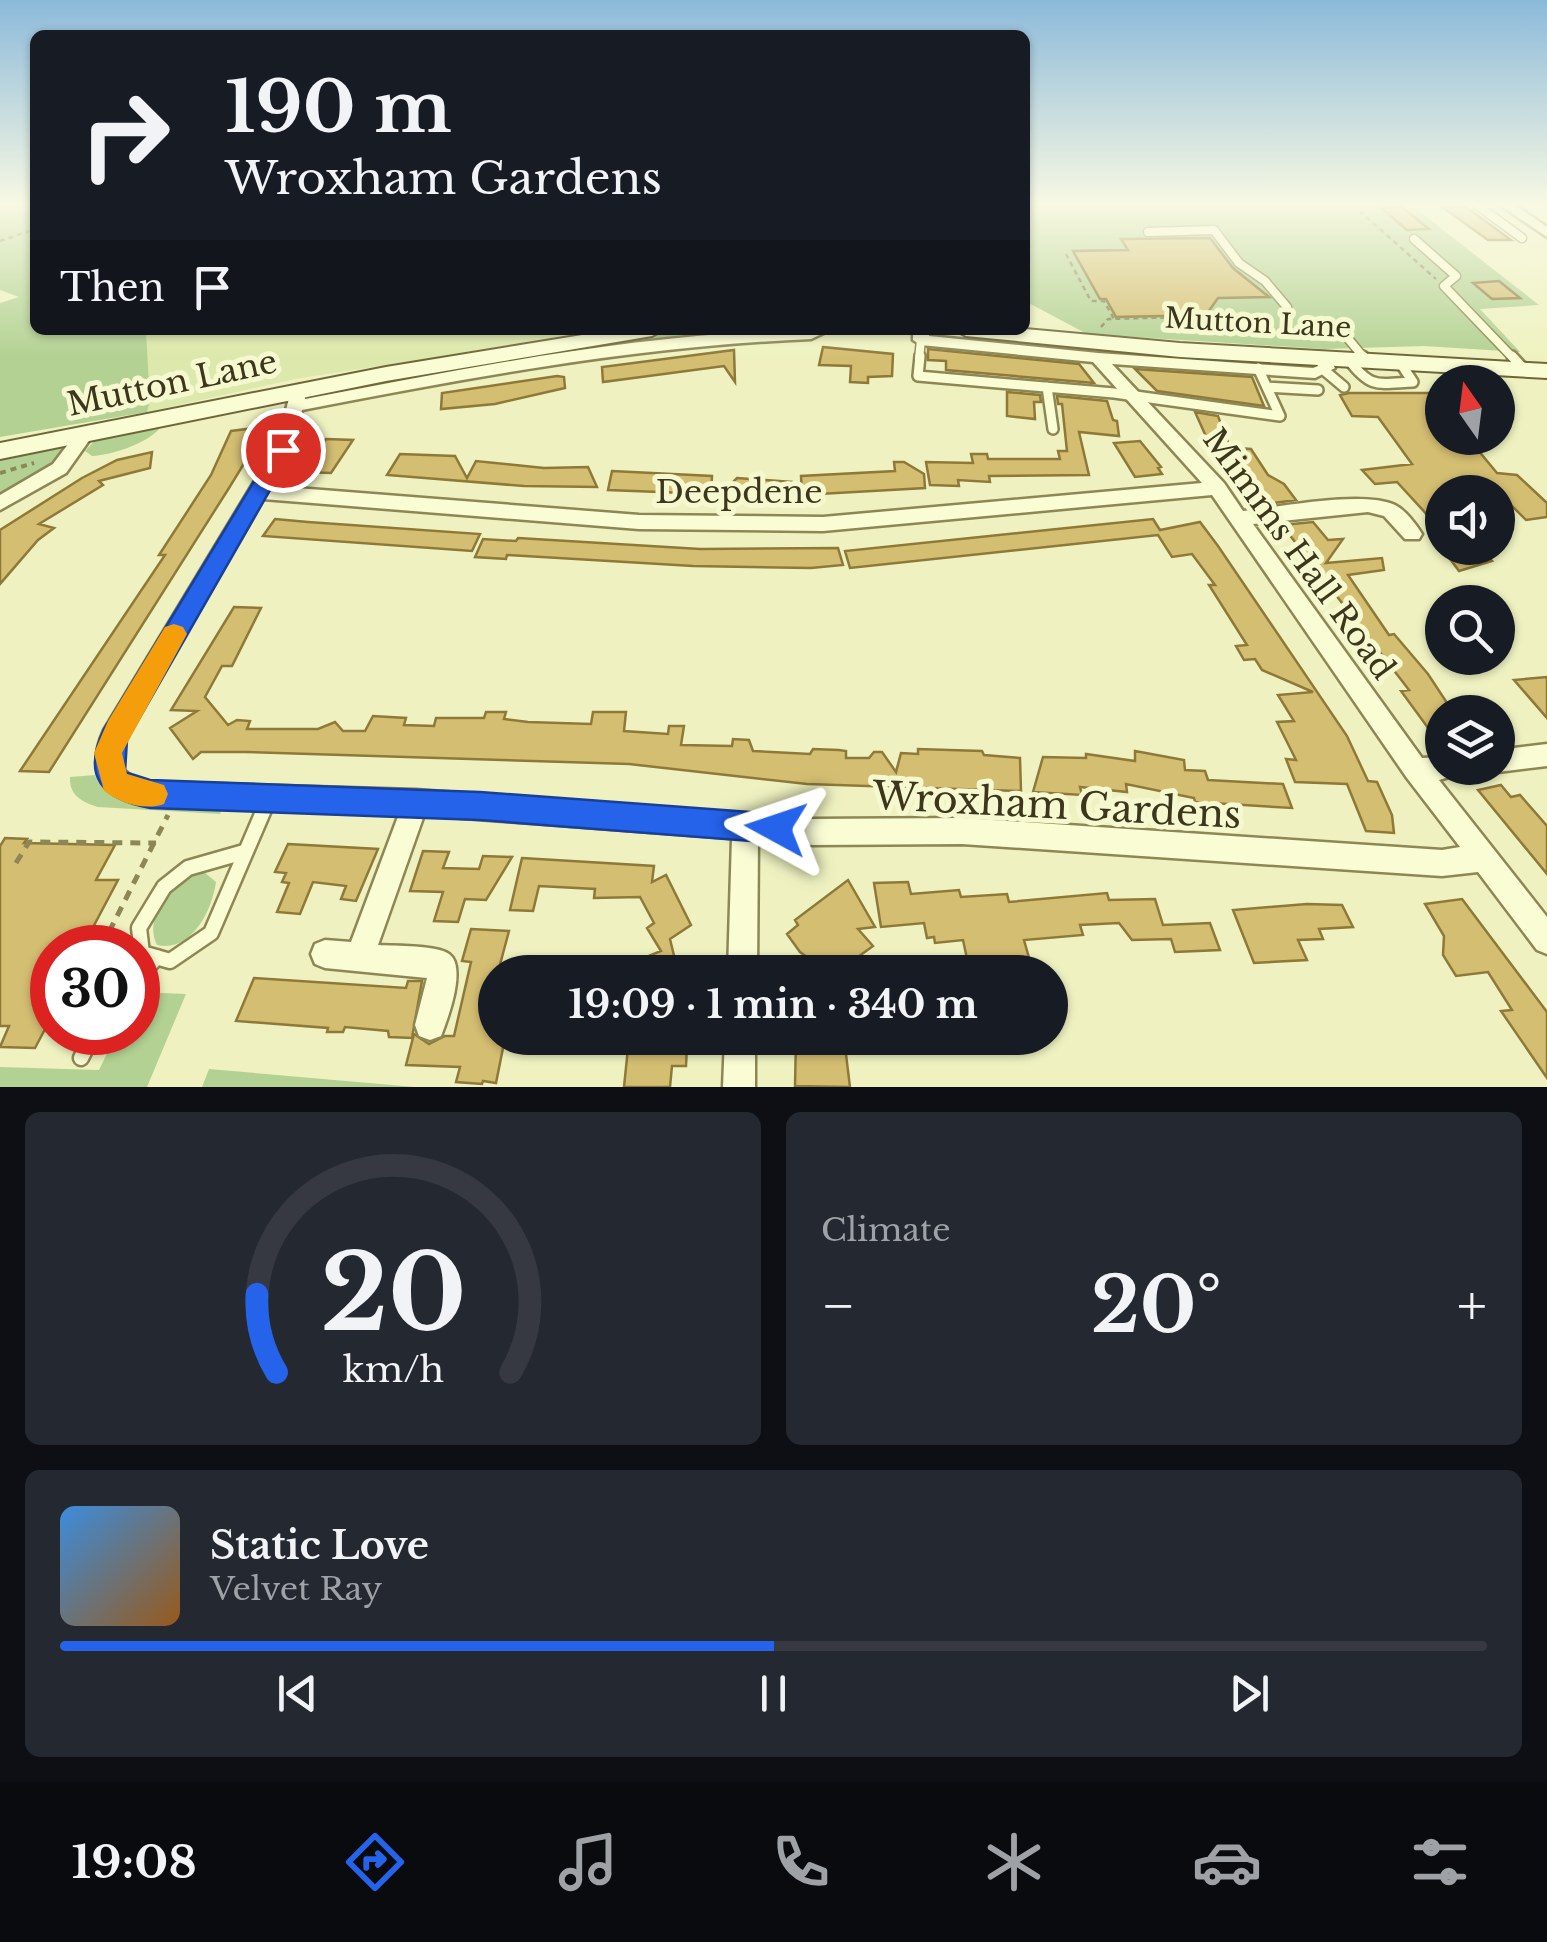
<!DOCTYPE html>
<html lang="en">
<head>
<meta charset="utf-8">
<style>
	body { margin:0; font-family:"Libre Baskerville",serif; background:#242831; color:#f1f3f6; height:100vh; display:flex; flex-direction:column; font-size:38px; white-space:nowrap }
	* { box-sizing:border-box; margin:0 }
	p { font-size:32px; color:#9ea1a6 }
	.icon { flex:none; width:55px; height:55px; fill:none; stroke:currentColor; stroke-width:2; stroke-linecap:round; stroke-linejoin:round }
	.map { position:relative; height:1087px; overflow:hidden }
	.side { display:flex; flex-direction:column; gap:25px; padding:25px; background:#0d0f14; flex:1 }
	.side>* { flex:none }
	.hud { position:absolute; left:30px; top:30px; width:1000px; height:305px; border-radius:15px; box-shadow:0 2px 8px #0004; background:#171b24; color:#f1f3f6; overflow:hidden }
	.needle { width:65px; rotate:346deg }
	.fabs { position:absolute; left:1425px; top:365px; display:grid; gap:20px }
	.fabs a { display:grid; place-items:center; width:90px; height:90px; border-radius:50%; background:#171b24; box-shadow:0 2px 8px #0004; font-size:50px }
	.speed { position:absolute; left:30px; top:925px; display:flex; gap:20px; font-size:50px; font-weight:700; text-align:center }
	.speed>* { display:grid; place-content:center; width:130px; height:130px; border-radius:50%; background:#171b24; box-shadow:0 2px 8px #0004; line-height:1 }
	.speed .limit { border:15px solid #d22; background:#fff; color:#111 }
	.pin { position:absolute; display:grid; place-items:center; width:85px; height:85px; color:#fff; margin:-42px; border:5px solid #fff; border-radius:50%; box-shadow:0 2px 10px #0007 }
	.me { position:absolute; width:110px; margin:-55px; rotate:275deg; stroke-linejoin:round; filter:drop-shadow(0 0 8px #0008) }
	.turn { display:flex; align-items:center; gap:35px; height:210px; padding:0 30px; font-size:45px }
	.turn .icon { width:130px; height:130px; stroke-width:2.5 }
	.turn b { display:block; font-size:70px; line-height:85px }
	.then { display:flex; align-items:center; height:95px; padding:0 30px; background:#0003; gap:20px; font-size:38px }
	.big { font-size:75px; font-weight:700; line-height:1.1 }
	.side .tile { flex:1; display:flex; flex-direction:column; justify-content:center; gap:15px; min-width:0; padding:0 35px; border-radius:15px; background:#242831 }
	.side .dial { align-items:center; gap:0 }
	.dial svg { height:260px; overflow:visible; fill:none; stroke:#363941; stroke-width:7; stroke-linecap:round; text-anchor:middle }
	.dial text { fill:#f1f3f6; stroke:none }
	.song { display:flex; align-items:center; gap:30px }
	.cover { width:120px; height:120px; border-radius:15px; background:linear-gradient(135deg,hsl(210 70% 55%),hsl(30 70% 35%)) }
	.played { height:10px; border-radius:5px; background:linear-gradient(90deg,#2563eb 50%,#363941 50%) }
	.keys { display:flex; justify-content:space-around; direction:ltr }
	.heat { display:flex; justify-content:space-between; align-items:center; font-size:55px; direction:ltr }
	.side .tiles { flex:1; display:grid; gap:25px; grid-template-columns:1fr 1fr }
	.tile:last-child { grid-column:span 2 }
	.trip { position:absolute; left:478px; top:955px; width:590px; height:100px; border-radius:50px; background:#171b24; box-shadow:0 2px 8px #0004; font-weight:700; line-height:100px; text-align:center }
	.menu { display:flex; height:160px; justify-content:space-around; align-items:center; background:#090b0e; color:#9ea1a6 }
	.menu .icon { width:70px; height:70px }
	.menu .selected { color:#2563eb }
	.menu b { font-size:45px; color:#f1f3f6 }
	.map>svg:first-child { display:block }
</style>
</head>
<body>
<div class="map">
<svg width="1547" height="1087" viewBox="0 0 1547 1087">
	<rect width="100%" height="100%" fill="#eff2c0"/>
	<path fill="#dde8ac" d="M 146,330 L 614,330 L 295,379 L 147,412 L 150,401 Z"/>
	<path fill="#b3d193" d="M 0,205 L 35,205 L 35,330 L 146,330 L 150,401 L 147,412 L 0,437 L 0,303 L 19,297 L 0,290 Z
		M 1025,205 L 1411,205 L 1539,305 L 1480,309 L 1520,352 L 1424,346 L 1324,349 L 1087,334 L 1025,301 Z
		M 682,330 L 812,330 L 668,340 L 387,385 L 388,378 Z
		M 162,425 C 152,442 113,455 92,456 L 85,451 L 97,438 Z
		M 61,445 L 68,449 L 59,463 L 0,498 L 0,456 Z
		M 95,775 C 107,816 188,804 224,805 L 220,814 L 98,807 C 83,802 69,796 70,777 Z
		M 204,872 L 216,882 C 212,911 191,953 157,945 C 142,917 175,876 204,872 Z
		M 138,992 L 186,994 L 147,1087 L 0,1087 L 0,1067 L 99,1070 L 117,1033 L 138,1032 Z
		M 209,1069 L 415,1087 L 202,1087 Z"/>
	<path fill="#d4be72" stroke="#8e7939" stroke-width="2.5" d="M 1402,207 L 1429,229 L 1407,230 L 1381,208 Z
		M 1442,207 L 1466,207 L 1511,240 L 1488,240 Z
		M 1210,238 L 1233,268 L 1269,297 L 1218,298 L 1206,315 L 1116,317 L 1106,299 L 1100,299 L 1073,251 L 1128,250 L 1121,239 Z
		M 1499,281 L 1520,298 L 1492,299 L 1473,283 Z
		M 823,347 L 893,354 L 892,376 L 868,377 L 868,383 L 850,382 L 851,366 L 819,365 Z
		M 928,349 L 1079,364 L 1094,383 L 946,370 L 946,361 L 928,360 Z
		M 734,350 L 735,382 L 724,366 L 603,382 L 602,367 Z
		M 1135,369 L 1252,377 L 1264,406 L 1157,391 Z
		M 557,376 L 564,377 L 565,388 L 495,404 L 441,409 L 442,393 Z
		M 1007,392 L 1040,395 L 1041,402 L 1034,402 L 1035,419 L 1007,416 Z
		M 1349,393 L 1442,393 L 1442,438 L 1468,438 L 1497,473 L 1517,475 L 1547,503 L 1547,517 L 1526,520 L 1495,489 L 1442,492 L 1442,531 L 1397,482 L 1375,484 L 1362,470 L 1412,464 L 1378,417 L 1352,416 L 1340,395 Z
		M 1057,396 L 1107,401 L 1113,420 L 1117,421 L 1119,436 L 1079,432 L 1089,475 L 989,476 L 990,482 L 958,480 L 959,486 L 930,485 L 926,462 L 973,463 L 971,454 L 987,454 L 988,459 L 1060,459 L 1058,451 L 1067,451 L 1062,404 L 1058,404 Z
		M 1195,412 L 1218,416 L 1229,445 L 1209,443 Z
		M 255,428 L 245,462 L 229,488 L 49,772 L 20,771 L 165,555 L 159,555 L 211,475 L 231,431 Z
		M 326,439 L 353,440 L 331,473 L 304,472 Z
		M 1140,441 L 1161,467 L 1158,468 L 1162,474 L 1135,477 L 1114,443 Z
		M 1222,447 L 1251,449 L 1268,475 L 1284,484 L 1296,500 L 1266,504 Z
		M 152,452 L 150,468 L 99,481 L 103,485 L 39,524 L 54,528 L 38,540 L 0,584 L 0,530 L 82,478 L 117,460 Z
		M 400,454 L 455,456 L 467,478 L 476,461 L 544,468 L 588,467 L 597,487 L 524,486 L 387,475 Z
		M 894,462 L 904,462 L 924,474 L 925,488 L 802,495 L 801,476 L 895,471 Z
		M 612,471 L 712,476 L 711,494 L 608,490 Z
		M 737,478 L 792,482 L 792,496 L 721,494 Z
		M 275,519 L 308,522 L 480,534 L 472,551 L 263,536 Z
		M 1153,519 L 1160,530 L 1200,522 L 1218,546 L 1347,736 L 1368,781 L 1377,782 L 1392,815 L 1394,833 L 1366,831 L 1347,784 L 1295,782 L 1286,759 L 1296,760 L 1277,722 L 1294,721 L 1278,695 L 1313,692 L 1262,670 L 1255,659 L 1244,660 L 1236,646 L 1247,645 L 1209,585 L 1215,585 L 1192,554 L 1172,557 L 1158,535 L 850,568 L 845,551 Z
		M 1313,522 L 1328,540 L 1343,539 L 1326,563 L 1382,558 L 1384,570 L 1348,575 L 1389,635 L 1394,634 L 1428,674 L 1453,712 L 1442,712 L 1442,747 L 1401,691 L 1409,690 L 1282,525 Z
		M 518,538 L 700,549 L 838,548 L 843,565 L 811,568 L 693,566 L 507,555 L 506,559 L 475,557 L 483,539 L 516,541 Z
		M 1442,548 L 1479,548 L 1492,561 L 1459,571 Z
		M 234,607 L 261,608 L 232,666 L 222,666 L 205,697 L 228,725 L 237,720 L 250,721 L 247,729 L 318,729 L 335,722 L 343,731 L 365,731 L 373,716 L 406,718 L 404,725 L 434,726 L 436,718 L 484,718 L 486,712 L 506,712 L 504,719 L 528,722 L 591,724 L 593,712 L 626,712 L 624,731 L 668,734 L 669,726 L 684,726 L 681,745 L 732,746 L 733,739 L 749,740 L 753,751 L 810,754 L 813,749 L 839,750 L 846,751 L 846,758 L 869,758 L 874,752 L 882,752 L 896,772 L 901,753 L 918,754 L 918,749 L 982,751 L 984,755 L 1020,758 L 1021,791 L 807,784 L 629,764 L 245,752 L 201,752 L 193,759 L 170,728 L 197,711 L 171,710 Z
		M 1547,677 L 1547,718 L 1514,680 Z
		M 1135,751 L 1184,760 L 1185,770 L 1205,771 L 1208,780 L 1283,784 L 1292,808 L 1195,802 L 1194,798 L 1126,784 L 1127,792 L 1080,787 L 1082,795 L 1033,792 L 1043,757 L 1086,758 L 1086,754 L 1135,761 Z
		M 1501,785 L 1511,797 L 1520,795 L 1547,826 L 1547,874 L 1478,790 Z
		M 5,838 L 27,839 L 24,843 L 115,845 L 96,880 L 118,880 L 82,948 L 52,948 L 52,1016 L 35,1048 L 0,1047 L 9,1026 L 0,1026 L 0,846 Z
		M 288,844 L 378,849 L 356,901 L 341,899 L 346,886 L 313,882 L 300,914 L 277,912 L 289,883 L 282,882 L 286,873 L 275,872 Z
		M 423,851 L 449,852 L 443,868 L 479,869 L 483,856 L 512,857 L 486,900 L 465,899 L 458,922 L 434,921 L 443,892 L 410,891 Z
		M 522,858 L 654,866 L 652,882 L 666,875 L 691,925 L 670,939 L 678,972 L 610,972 L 661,951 L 647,928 L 654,923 L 640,897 L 594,898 L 595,889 L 539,886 L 533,911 L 510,910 Z
		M 848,880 L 875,927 L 858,929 L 873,946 L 844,967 L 838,959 L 825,970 L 800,952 L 787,934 L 798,925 L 795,920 Z
		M 908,882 L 911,894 L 959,890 L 961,897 L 1007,894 L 1009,902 L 1107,893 L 1109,900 L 1155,899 L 1163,925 L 1210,923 L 1220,950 L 1175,952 L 1171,939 L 1132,940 L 1119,923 L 1080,925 L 1083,935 L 1024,940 L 1033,972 L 1018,972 L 1015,963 L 969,968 L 963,940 L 935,943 L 934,937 L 927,938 L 924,923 L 881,927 L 874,883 Z
		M 1462,899 L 1547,1012 L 1547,1078 L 1501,1011 L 1512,1010 L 1488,972 L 1456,976 L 1443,955 L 1444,936 L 1425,904 Z
		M 1307,904 L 1342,905 L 1353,927 L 1319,929 L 1323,939 L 1298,940 L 1307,960 L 1254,963 L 1233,910 Z
		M 471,929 L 509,931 L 498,972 L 495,972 L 495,1038 L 505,1038 L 496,1083 L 483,1081 L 482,1084 L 456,1082 L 460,1067 L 406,1065 L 414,1034 L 429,1044 L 445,1036 L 454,1036 L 471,962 L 462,961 Z
		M 254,978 L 406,988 L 408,981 L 422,981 L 412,1038 L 389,1037 L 388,1031 L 345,1027 L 343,1032 L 327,1032 L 328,1028 L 236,1021 Z
		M 629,1038 L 684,1038 L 683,1046 L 687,1046 L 686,1066 L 672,1066 L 670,1087 L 624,1087 Z
		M 796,1038 L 844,1038 L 850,1087 L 795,1086 Z"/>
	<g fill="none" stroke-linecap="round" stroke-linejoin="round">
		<defs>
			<path id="service-far2" d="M 1477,205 L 1522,238
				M 1148,232 L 1214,230 L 1239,263 L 1265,281 L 1287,307
				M 1414,239 L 1456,276 L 1444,286 L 1514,359
				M 1340,329 L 1365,359
				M 919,359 L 921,340"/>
			<path id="service-far1" d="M 920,356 L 918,376 L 1114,393 L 1280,416 L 1258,368
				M 1363,356 L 1365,359
				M 1512,356 L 1524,369
				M 1348,359 C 1371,389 1377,384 1413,382 L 1399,361
				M 1325,371 L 1344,387
				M 1047,387 L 1053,429
				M 1267,387 L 1318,390"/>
			<path id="service" d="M 244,852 L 188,868 L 164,887 L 139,928 L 142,953 L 170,961 L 211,933 L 269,798
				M 138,978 L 157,957
				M 81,1058 L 94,1032"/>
			<path id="minor" d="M 1500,205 L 1515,205 L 1547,227 L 1547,237 Z
				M 830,330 L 811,339 C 639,346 471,377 302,410 L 295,444 L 271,486 L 639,515 L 823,517 L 1202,483 L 1093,362 L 921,345 L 913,340 L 913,330 L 929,330 L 929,336 L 1098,353 L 1313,368 L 1318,366 L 1314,358 L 1316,355 L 1328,355 L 1335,368 L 1315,378 L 1112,364 L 1224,483 L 1243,511 C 1280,507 1363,490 1395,505 C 1405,510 1416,524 1422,534 L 1419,539 L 1405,539 L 1384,516 L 1368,512 L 1253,524 L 1422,758 L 1442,757 L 1442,768 L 1455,768 L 1452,776 L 1439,780 L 1547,917 L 1547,954 L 1537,950 L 1478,872 L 1442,876 L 962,844 L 813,845 L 758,840 L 757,972 L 728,972 L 732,838 L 424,815 L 378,945 C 395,946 437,945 449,954 C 467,967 448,1018 441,1036 L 430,1040 L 419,1036 L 415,1025 L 427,978 L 325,968 L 315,964 L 311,954 L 315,944 L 325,940 L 351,942 L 399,814 L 150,806 C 107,799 84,774 104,730 L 277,444 L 292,387 L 304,387 L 305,399 C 478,366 653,330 830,330 ZM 1212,495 L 1407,778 L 1460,847 L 1442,850 L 962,818 L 813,819 L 416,790 L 150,782 L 134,779 L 123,769 L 124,741 L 263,499 L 639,529 L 823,531 Z
				M 84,429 L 93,435 L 66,473 L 0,510 L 0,495 L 53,464 L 78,431 Z
				M 1547,744 L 1547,766 L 1498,772 L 1489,768 L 1498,768 L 1498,750 Z
				M 725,1038 L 755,1038 L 755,1087 L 723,1087 Z"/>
			<path id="secondary" d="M 1025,329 L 1180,343 L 1547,364 L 1547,378 L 1180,357 L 966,336 L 955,330 Z
				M 613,330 L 663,330 L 652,336 L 386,381 L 0,459 L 0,443 L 386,367 Z"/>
		</defs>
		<use href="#service-far2" stroke="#8d8756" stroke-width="11"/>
		<use href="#service-far1" stroke="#8d8756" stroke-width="14"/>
		<use href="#service" stroke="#8d8756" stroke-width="19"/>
		<use href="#minor" stroke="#8d8756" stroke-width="5"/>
		<use href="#secondary" stroke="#6e6739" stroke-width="4"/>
		<path stroke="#8d8756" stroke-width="2.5" stroke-dasharray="5 4" stroke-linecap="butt" d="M 1353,205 L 1436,279
			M 0,241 L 35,229
			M 1066,254 L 1091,301 L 1104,301 L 1114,319
			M 1101,327 L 1108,319 L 1223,316"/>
		<path stroke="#8d8756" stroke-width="4" stroke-dasharray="6 5" stroke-linecap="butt" d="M 0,473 L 34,463"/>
		<path stroke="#8d8756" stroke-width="5" stroke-dasharray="10 8" stroke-linecap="butt" d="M 16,863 L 29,842 L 156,843
			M 101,948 L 168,815"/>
		<use href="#service-far2" stroke="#fafcd4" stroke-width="8"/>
		<use href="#service-far1" stroke="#fafcd4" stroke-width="9"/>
		<use href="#service" stroke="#fafcd4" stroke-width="14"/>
		<use href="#minor" fill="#fafcd4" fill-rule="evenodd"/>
		<use href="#secondary" fill="#fafcd4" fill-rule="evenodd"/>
	</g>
	<linearGradient id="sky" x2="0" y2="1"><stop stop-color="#8cbada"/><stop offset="0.57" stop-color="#f8f9e3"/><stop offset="1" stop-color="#f8f9e3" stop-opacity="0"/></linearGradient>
	<rect width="1547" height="358" fill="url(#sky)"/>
	<path fill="#2563eb" stroke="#184099" stroke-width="2.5" d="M 283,443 L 293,450 L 127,740 L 125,772 L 150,780 L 480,792 L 776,814 L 786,818 L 791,828 L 786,839 L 776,843 L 480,820 L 150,808 C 103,799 81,778 104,729 L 276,445 Z"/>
	<path fill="#f59e0b" d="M 174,624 L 183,627 L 187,634 L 122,753 L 127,774 L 164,785 L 168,794 L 164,804 C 144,811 120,803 104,791 L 94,753 L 108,721 L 165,627 Z"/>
	<g text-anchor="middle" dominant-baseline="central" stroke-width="10" stroke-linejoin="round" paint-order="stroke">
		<g font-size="28" fill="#3b361c" stroke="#f6f9d0">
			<text transform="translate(1258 323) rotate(3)">Mutton Lane</text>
		</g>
		<g font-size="32" fill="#3b361c" stroke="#f6f9d0">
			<text transform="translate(172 383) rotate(-12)">Mutton Lane</text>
			<text x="739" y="492">Deepdene</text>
			<text transform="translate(1299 554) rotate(54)">Mimms Hall Road</text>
		</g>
		<g font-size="38" fill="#3b361c" stroke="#f6f9d0">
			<text transform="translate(1057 805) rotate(3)">Wroxham Gardens</text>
		</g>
	</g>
</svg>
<div class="fabs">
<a><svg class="needle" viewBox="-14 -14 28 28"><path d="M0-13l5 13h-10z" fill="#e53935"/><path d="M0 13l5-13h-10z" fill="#9ea1a6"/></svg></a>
<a><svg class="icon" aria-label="sound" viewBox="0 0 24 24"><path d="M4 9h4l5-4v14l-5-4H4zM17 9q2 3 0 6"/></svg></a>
<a><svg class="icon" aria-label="search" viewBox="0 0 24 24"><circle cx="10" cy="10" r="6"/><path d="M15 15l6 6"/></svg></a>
<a><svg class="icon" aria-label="layers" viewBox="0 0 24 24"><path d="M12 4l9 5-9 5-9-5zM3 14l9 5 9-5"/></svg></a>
</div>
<div class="speed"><div class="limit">30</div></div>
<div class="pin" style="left:283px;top:450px;background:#d93025"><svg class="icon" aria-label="arrive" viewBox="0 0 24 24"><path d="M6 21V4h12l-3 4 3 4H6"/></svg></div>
<svg class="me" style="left:776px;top:828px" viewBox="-20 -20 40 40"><path d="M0-17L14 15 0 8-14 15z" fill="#2563eb" stroke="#fff" stroke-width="4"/></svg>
<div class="trip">19:09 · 1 min · 340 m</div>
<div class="hud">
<div class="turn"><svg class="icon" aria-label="right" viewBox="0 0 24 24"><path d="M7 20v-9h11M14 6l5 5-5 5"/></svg><div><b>190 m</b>Wroxham Gardens</div></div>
<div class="then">Then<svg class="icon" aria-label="arrive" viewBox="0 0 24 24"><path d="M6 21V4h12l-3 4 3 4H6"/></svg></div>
</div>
</div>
<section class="side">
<div class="tiles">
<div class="tile dial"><svg viewBox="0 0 100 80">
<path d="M14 69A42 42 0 1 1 86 69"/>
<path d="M14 69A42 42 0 0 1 8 45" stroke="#2563eb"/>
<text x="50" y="56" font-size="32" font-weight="700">20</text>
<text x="50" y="72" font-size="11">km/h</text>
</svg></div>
<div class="tile"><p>Climate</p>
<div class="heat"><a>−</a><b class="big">20°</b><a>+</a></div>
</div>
<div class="tile">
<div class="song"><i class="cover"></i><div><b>Static Love</b><p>Velvet Ray</p></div></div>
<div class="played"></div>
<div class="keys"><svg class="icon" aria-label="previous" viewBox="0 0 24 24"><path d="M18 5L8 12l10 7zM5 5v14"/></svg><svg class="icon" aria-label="pause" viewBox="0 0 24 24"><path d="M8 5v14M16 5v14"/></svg><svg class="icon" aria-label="next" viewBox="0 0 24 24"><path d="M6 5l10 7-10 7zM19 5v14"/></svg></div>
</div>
</div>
</section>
<nav class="menu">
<b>19:08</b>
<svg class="icon selected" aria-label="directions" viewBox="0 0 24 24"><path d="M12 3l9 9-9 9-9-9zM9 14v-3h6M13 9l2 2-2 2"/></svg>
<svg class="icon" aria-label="music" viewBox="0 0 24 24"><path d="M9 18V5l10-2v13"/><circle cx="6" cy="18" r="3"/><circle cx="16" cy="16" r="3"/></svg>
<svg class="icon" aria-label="phone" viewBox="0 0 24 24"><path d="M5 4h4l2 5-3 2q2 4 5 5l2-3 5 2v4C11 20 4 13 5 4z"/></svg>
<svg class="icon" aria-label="climate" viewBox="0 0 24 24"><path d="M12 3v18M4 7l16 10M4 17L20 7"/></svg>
<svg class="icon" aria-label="car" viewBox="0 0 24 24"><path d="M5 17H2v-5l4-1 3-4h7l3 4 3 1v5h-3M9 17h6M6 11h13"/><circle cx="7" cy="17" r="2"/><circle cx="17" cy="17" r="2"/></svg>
<svg class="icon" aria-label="filters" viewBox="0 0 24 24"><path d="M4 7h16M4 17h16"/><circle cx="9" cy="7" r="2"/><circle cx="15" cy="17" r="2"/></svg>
</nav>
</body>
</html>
